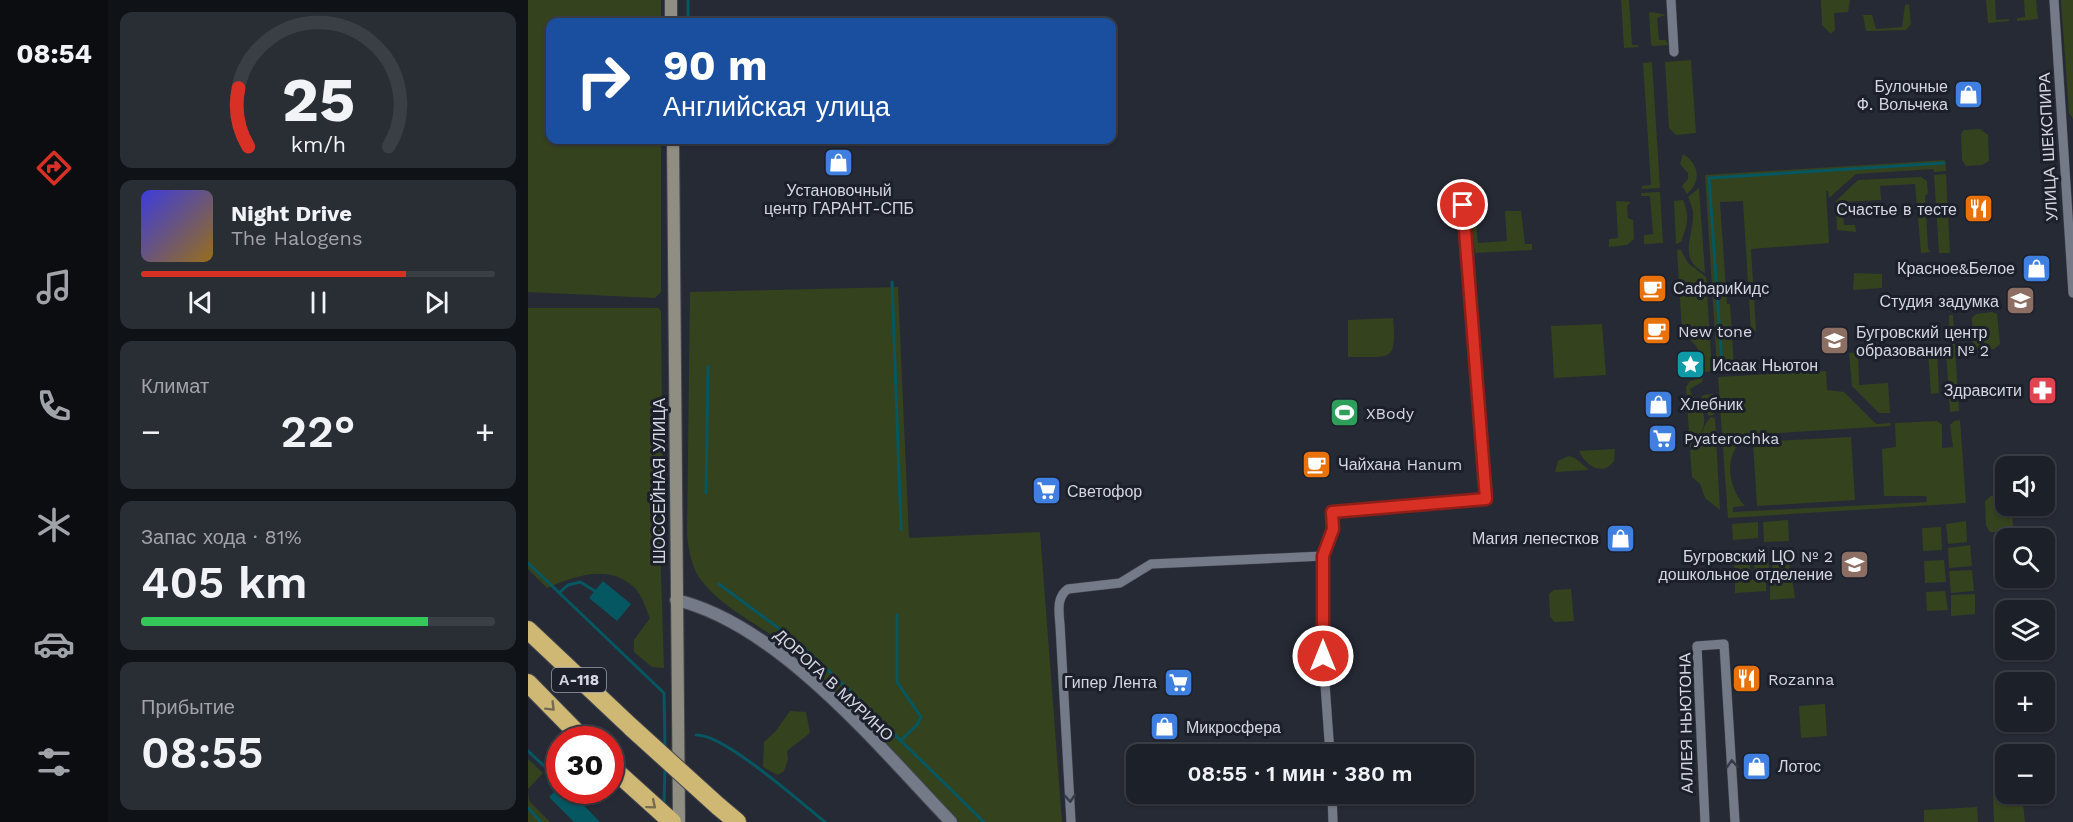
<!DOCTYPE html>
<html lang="ru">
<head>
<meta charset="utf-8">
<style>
	body { margin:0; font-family:"Work Sans",sans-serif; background:#292d34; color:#f1f3f6; height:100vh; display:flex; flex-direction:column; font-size:22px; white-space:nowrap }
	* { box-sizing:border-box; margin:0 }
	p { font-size:20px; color:#a0a3a8 }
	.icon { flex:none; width:33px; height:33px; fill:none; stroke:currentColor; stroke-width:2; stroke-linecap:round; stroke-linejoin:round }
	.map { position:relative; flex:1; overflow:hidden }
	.side { display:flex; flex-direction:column; gap:12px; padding:12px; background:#0f1216; width:420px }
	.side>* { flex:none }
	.banner { position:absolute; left:18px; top:18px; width:570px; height:126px; border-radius:12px; box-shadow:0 2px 4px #0004,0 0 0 2px #3a3e45; background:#1a4fa0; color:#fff; overflow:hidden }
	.tools { position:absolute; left:1467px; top:456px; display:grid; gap:12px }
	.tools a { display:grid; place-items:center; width:60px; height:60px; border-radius:12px; background:#1c2028; box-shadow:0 2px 4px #0004,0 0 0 2px #3a3e45; font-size:30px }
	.speed { position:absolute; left:18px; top:726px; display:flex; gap:12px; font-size:30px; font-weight:700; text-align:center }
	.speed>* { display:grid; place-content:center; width:78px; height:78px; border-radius:50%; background:#1c2028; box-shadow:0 2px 4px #0004,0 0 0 2px #3a3e45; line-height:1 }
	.speed .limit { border:9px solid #d22; background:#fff; color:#111 }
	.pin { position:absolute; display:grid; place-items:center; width:51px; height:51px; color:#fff; margin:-26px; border:3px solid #fff; border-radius:50%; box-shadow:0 2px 6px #0007 }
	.me { position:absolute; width:66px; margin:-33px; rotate:0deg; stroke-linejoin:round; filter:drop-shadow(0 0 4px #0008) }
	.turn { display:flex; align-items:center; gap:21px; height:126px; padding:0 18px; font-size:27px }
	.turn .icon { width:78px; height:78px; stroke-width:2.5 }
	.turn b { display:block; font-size:42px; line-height:51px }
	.big { font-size:45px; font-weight:600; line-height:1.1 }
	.side .widget { flex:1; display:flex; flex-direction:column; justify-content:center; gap:9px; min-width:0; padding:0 21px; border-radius:12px; background:#292d34 }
	.side .dial { align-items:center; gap:0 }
	.dial svg { height:156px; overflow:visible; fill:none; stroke:#3a3e45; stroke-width:7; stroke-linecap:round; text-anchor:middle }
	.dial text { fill:#f1f3f6; stroke:none }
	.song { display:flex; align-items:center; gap:18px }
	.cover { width:72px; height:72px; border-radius:9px; background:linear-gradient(135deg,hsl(240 70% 55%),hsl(40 70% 35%)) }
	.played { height:6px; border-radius:3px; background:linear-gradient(90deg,#d93025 75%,#3a3e45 75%) }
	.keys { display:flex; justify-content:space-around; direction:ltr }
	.heat { display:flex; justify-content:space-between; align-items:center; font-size:33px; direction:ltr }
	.charge { height:9px; border-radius:4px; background:linear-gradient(90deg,#34c759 81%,#3a3e45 0) }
	.trip { position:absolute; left:598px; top:744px; width:348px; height:60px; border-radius:12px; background:#1c2028; box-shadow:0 2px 4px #0004,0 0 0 2px #3a3e45; font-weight:600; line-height:60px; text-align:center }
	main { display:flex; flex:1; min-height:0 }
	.tab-bar { display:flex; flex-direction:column; width:108px; justify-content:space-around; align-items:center; background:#0b0d10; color:#a0a3a8 }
	.tab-bar .icon { width:42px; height:42px }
	.tab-bar .on { color:#d93025 }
	.tab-bar b { font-size:27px; color:#f1f3f6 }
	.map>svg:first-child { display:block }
</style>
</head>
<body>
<main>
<nav class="tab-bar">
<b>08:54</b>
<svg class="icon on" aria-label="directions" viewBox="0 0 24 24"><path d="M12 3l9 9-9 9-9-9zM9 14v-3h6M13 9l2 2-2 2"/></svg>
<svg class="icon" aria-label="music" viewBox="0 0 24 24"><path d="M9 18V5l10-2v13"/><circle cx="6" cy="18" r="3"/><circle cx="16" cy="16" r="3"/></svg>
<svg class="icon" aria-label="phone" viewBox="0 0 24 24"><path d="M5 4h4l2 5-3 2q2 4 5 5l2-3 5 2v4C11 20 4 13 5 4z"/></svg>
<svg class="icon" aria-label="climate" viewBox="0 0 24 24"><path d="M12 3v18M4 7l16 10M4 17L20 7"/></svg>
<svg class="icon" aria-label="car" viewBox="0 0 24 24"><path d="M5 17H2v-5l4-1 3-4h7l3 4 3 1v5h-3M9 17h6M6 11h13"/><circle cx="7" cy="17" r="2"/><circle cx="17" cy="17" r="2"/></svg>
<svg class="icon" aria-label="filters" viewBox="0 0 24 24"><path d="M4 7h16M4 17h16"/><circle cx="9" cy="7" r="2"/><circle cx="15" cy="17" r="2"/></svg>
</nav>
<section class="side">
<div class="widget dial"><svg viewBox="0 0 100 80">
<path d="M14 69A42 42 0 1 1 86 69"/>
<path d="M14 69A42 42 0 0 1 9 39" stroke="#d93025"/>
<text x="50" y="56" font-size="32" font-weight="700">25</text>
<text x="50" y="72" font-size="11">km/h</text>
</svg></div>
<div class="widget">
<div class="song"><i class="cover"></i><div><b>Night Drive</b><p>The Halogens</p></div></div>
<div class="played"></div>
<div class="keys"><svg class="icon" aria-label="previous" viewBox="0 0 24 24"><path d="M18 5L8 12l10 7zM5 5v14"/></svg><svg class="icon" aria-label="pause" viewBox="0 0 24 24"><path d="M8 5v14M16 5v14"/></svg><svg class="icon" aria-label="next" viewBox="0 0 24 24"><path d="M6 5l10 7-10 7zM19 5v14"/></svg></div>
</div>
<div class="widget"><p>Климат</p>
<div class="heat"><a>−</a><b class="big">22°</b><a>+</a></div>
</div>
<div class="widget"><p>Запас хода · 81%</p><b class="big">405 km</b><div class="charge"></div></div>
<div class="widget"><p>Прибытие</p><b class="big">08:55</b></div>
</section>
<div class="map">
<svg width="1545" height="822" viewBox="0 0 1545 822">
	<rect width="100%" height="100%" fill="#262a35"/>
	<path fill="#35421e" d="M 0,0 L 133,0 L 133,22 L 22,22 L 22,140 L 133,140 L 133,292 L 127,298 L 0,292 Z
		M 1093,0 L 1101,0 L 1104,45 L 1110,45 L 1110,47 L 1096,48 Z
		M 1293,0 L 1322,0 L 1320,12 L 1306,13 L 1307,30 L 1303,34 L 1294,25 Z
		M 1458,0 L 1467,0 L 1468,20 L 1481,19 L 1481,21 L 1460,23 Z
		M 1496,0 L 1508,0 L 1510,19 L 1489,21 L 1489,18 L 1497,17 Z
		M 1533,0 L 1545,0 L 1545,119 L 1541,113 Z
		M 1381,4 L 1383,24 L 1378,30 L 1338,31 L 1335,15 L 1344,15 L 1348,29 L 1374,27 L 1377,5 Z
		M 1124,12 L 1138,15 L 1129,18 L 1131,40 L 1138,40 L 1140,45 L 1125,46 L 1123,44 L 1121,13 Z
		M 1163,60 L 1168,133 L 1148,135 L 1141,128 L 1137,62 Z
		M 1124,62 L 1132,188 L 1114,189 L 1114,186 L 1123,185 L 1115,63 Z
		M 1452,129 L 1460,135 L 1461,161 L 1454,165 L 1438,166 L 1434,160 L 1433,134 L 1436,130 Z
		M 1155,154 C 1171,164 1174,181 1159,194 L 1154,186 L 1160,179 L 1160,173 L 1152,164 Z
		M 1417,160 L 1418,171 L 1406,172 L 1405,169 L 1328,174 L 1301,198 L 1300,191 L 1298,191 L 1301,243 L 1223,249 L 1228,331 L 1223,331 L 1215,201 L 1192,202 L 1199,304 L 1202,304 L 1206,367 L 1189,368 L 1177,175 Z
		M 1418,174 L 1422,253 L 1411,253 L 1406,175 Z
		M 1393,177 L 1399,181 L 1400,194 L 1397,195 L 1400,249 L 1403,252 L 1393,253 L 1387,184 L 1352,186 L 1353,200 L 1314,202 L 1316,225 L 1327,225 L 1328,232 L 1309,230 L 1308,201 L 1330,180 Z
		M 1171,188 L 1177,273 C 1148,258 1167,235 1165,211 C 1164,207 1162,201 1160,197 Z
		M 1132,192 L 1135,243 L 1116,244 L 1116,235 L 1125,234 L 1122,196 L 1113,196 L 1113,193 Z
		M 1155,200 C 1162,216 1159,226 1153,242 L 1148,244 L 1146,201 Z
		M 1088,201 L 1103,202 L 1099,206 L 1100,218 L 1105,220 L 1106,239 L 1099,245 L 1081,247 L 1081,239 L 1090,238 Z
		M 977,211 L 993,211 L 997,244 L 1004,244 L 1004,250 L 947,253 L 942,214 L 947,214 L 950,243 L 979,241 Z
		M 1149,250 L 1153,250 L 1160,263 L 1178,277 L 1184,371 L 1177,372 L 1169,347 L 1154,331 Z
		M 1326,273 L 1354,274 L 1354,288 L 1325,290 Z
		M 370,287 L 381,538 L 512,532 L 534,822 L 431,822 C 376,764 325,703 265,651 C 237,627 201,613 177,585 C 164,571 161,553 159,534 L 162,292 Z
		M 0,308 L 130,308 L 133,311 L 135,520 L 132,541 L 136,668 L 124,667 L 106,652 L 106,640 L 122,618 C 118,609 114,595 107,588 C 81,563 47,576 19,588 L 0,569 Z
		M 1464,312 L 1469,314 L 1472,344 L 1466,349 L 1450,349 L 1445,343 L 1444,318 L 1448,314 Z
		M 1421,315 L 1425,315 L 1431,411 L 1422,412 L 1418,351 L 1422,350 Z
		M 865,318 C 869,365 862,356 820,357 L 820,320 Z
		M 1074,324 L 1078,375 L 1026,378 L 1023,326 Z
		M 1409,351 L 1411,393 L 1403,394 L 1400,352 Z
		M 1330,352 L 1331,385 L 1360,383 L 1362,413 L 1351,413 L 1324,386 L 1321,353 Z
		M 1298,371 L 1299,390 L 1316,392 L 1348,424 L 1362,423 L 1363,426 L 1233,434 C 1229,436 1221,437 1216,440 C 1194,455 1201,490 1217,506 L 1205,507 L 1205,512 L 1399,502 L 1398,496 L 1356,496 L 1354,449 L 1368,447 L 1367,423 L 1409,421 L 1414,425 L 1414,448 L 1425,447 L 1422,425 L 1426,421 L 1432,420 L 1438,503 L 1200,518 L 1190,377 Z
		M 1175,378 L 1174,382 L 1162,389 C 1163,395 1165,396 1169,401 C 1182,417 1176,435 1162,448 L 1158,387 L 1162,381 Z
		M 1185,394 L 1187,414 L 1181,416 L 1172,400 L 1175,395 Z
		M 1183,417 L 1187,418 L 1192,510 L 1177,498 L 1172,484 L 1164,477 L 1162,451 C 1175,442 1173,426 1183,417 Z
		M 1323,437 L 1327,500 L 1229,506 L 1225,442 Z
		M 1087,449 L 1086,461 C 1074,477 1058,466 1051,451 Z
		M 1041,456 L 1047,458 L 1061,470 L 1027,472 L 1030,461 Z
		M 1477,495 L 1478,506 L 1484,506 L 1485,527 L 1478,532 L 1462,532 L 1458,526 L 1457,501 L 1463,496 Z
		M 1260,520 L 1261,541 L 1236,542 L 1235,522 Z
		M 1438,521 L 1439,542 L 1420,544 L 1418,524 Z
		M 1230,522 L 1230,538 L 1205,540 L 1204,524 Z
		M 1413,527 L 1414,550 L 1395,551 L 1394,528 Z
		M 1442,545 L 1444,566 L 1421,568 L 1420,548 Z
		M 1261,551 L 1262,576 L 1245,577 L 1243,553 Z
		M 1239,553 L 1242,576 L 1227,577 L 1225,554 Z
		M 1221,554 L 1223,577 L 1207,580 L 1206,555 Z
		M 1416,560 L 1418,582 L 1397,583 L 1396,561 Z
		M 1444,570 L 1446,591 L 1423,593 L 1421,571 Z
		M 1264,578 L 1267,598 L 1242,600 L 1242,581 Z
		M 1238,579 L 1238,591 L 1207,593 L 1207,581 Z
		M 1043,589 L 1046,621 L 1026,622 L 1022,616 L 1021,594 L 1026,590 Z
		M 1417,591 L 1420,610 L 1399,611 L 1398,592 Z
		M 1447,594 L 1447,614 L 1423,616 L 1423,595 Z
		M 1297,704 L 1299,736 L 1273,738 L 1271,706 Z
		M 262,711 L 278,712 L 282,733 L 259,751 L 260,759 L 256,771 L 250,775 L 235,767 L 236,742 L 247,732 Z
		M 0,759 L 15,773 L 0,789 L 1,801 L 22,822 L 0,822 Z
		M 1494,795 L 1497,822 L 1466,822 L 1465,796 Z
		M 1449,807 L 1450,822 L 1396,822 L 1396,810 Z"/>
	<path fill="#055761" d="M 75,581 L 103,604 L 89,621 L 61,598 Z
		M 31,787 L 32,790 L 42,791 L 72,822 L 46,822 L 21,797 Z"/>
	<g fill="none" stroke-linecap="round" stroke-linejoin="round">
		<path stroke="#055761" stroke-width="3" d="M 160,22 L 160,0
			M 364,282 L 373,529
			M 1194,365 L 1181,178 L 1416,163
			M 178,493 L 180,367
			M 0,563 L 136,693 L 137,748
			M 191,584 L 272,644 L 339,707
			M 31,593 L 40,585 L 52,582 L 67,591
			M 369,615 L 369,682 L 393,717 L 389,725 L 372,741
			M 168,735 C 195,733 272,802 297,822
			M 367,735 L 456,822
			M 0,751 L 27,776 L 21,783 L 28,793
			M 136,805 L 137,767
			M 0,808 L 13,822"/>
		<defs>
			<path id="minor" d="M 1143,0 L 1146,52
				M 1526,0 L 1545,293
				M 802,754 L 795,656 L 795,556 L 805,529 L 804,512 L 958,499 L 935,205
				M 804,794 L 805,822
				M 543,822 L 532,625 C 531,612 528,597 540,589 L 592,583 L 623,564 L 795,556
				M 1177,822 L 1169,646 L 1196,644 L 1207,822"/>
			<path id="tertiary" d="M 148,600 C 251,624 351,747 423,822"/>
			<path id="secondary" d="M 143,0 L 143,22
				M 145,140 L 151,822"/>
			<path id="motorway" d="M 0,630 L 104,728
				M 0,683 L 56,740
				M 82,766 L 144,822
				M 190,806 L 209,822"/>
		</defs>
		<use href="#minor" stroke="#42454f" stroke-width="10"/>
		<use href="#tertiary" stroke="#42454f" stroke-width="14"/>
		<use href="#secondary" stroke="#42454f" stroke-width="14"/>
		<use href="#motorway" stroke="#42454f" stroke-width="20"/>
		<use href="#minor" stroke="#757a88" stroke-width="9"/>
		<use href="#tertiary" stroke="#757a88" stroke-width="12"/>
		<use href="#secondary" stroke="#908d82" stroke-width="12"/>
		<use href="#motorway" stroke="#ceb873" stroke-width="18"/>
		<defs>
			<path id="motorway-bridge" d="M 104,728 L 190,806"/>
		</defs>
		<use href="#motorway-bridge" stroke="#42454f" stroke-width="20" stroke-linecap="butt"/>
		<use href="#motorway-bridge" stroke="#ceb873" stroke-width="18"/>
	</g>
	<defs><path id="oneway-chevron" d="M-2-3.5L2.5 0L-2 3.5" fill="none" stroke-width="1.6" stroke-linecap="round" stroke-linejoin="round" transform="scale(1.5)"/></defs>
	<g stroke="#756c4f">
		<use href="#oneway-chevron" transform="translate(23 707) rotate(45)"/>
		<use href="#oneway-chevron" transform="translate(124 805) rotate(40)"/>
	</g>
	<g stroke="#373b47">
		<use href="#oneway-chevron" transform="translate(1204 764) rotate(-93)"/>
		<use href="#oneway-chevron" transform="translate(542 798) rotate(87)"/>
	</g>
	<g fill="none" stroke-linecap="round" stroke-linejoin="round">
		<defs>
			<path id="route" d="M 795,656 L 795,556 L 805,529 L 804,512 L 958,499 L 935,205"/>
		</defs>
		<use href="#route" stroke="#8d1f18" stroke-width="15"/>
		<use href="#route" stroke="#d93025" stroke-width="10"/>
	</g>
	<defs>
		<symbol id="shop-square" viewBox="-11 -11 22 22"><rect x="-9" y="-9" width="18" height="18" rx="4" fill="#3f7fe0" stroke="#1c202b"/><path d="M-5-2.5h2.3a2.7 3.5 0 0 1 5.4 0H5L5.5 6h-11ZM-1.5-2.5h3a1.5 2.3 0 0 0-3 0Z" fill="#fff"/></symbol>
		<symbol id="restaurant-square" viewBox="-11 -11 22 22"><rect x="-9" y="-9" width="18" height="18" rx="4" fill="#e8710a" stroke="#1c202b"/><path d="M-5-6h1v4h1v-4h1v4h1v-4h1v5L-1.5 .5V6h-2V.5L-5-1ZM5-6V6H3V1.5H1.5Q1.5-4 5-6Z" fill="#fff"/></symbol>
		<symbol id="cafe-square" viewBox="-11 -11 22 22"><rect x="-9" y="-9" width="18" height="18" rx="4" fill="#e8710a" stroke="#1c202b"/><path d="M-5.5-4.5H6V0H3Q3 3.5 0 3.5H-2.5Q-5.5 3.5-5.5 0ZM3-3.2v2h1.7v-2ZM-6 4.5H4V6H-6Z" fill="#fff"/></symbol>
		<symbol id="school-square" viewBox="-11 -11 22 22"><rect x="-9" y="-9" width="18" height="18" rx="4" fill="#8d6e63" stroke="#1c202b"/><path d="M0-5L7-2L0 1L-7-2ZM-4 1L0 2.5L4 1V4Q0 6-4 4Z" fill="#fff"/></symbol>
		<symbol id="sight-square" viewBox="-11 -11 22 22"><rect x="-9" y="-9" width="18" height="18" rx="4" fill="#0f9aa8" stroke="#1c202b"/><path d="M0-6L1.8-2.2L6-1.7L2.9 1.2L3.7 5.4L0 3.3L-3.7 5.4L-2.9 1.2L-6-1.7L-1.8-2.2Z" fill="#fff"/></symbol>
		<symbol id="pharmacy-square" viewBox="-11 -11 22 22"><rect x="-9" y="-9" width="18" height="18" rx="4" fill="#e0444e" stroke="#1c202b"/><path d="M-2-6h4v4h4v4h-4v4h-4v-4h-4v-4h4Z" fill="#fff"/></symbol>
		<symbol id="stadium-square" viewBox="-11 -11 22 22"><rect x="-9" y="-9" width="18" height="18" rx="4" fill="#2e9e5b" stroke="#1c202b"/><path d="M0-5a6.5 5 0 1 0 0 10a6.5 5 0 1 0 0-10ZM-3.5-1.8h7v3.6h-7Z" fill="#fff"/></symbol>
		<symbol id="supermarket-square" viewBox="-11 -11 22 22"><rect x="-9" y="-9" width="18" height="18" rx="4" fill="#3f7fe0" stroke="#1c202b"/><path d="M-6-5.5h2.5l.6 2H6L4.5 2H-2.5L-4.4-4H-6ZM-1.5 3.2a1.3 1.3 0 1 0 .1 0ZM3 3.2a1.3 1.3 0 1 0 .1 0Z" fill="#fff"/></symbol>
	</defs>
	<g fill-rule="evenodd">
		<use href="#shop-square" x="1424" y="78" width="33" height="33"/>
		<use href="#shop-square" x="294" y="146" width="33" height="33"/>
		<use href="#restaurant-square" x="1434" y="192" width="33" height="33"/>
		<use href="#shop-square" x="1492" y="252" width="33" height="33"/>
		<use href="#cafe-square" x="1108" y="272" width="33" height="33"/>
		<use href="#school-square" x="1476" y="284" width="33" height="33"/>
		<use href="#cafe-square" x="1112" y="314" width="33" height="33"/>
		<use href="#school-square" x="1290" y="324" width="33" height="33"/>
		<use href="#sight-square" x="1146" y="348" width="33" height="33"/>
		<use href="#pharmacy-square" x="1498" y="374" width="33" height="33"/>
		<use href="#shop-square" x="1114" y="388" width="33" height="33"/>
		<use href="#stadium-square" x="800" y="396" width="33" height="33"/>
		<use href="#supermarket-square" x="1118" y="422" width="33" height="33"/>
		<use href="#cafe-square" x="772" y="448" width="33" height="33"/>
		<use href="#supermarket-square" x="502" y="474" width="33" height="33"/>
		<use href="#shop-square" x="1076" y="522" width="33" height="33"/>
		<use href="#school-square" x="1310" y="548" width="33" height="33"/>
		<use href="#restaurant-square" x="1202" y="662" width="33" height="33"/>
		<use href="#supermarket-square" x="634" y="666" width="33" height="33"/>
		<use href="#shop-square" x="620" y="710" width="33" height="33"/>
		<use href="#shop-square" x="1212" y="750" width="33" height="33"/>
	</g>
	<g text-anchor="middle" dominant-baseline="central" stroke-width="6" stroke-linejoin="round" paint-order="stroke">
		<rect fill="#1c202b" stroke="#9da0a9" stroke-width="1.5" x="24" y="668" width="54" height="24" rx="4.5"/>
		<g font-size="15" font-weight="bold" fill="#d4d7df">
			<text x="51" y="680">А-118</text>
		</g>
		<g font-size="16" fill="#d4d7df" stroke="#1c202b" text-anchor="start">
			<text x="1420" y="86" text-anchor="end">Булочные<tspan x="1420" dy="18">Ф. Вольчека</tspan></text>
			<text x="311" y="190" text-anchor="middle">Установочный<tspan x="311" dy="18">центр ГАРАНТ-СПБ</tspan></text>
			<text x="1429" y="209" text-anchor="end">Счастье в тесте</text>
			<text x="1487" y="268" text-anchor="end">Красное&amp;Белое</text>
			<text x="1145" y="288">СафариКидс</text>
			<text x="1471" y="301" text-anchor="end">Студия задумка</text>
			<text x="1150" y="331">New tone</text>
			<text x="1328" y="332">Бугровский центр<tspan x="1328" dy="18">образования № 2</tspan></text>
			<text x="1184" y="365">Исаак Ньютон</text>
			<text x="1494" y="390" text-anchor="end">Здравсити</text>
			<text x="1152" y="404">Хлебник</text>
			<text x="838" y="413">XBody</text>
			<text x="1156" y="438">Pyaterochka</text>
			<text x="810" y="464">Чайхана Hanum</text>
			<text x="539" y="491">Светофор</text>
			<text x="1071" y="538" text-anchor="end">Магия лепестков</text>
			<text x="1305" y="556" text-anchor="end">Бугровский ЦО № 2<tspan x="1305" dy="18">дошкольное отделение</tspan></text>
			<text x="1240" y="679">Rozanna</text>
			<text x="629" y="682" text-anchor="end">Гипер Лента</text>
			<text x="658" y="727">Микросфера</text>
			<text x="1250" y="766">Лотос</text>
		</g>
		<g font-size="16" fill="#d4d7df" stroke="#1c202b">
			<text transform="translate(1520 147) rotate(-93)">УЛИЦА ШЕКСПИРА</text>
			<text transform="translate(131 481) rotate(-90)">ШОССЕЙНАЯ УЛИЦА</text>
			<text transform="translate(306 685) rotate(43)">ДОРОГА В МУРИНО</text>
			<text transform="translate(1158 723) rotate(-91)">АЛЛЕЯ НЬЮТОНА</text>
		</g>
	</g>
</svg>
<div class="tools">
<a><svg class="icon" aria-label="sound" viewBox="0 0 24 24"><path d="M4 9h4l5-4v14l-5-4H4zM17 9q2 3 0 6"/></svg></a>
<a><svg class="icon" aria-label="search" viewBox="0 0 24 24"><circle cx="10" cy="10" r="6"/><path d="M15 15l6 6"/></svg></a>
<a><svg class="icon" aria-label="layers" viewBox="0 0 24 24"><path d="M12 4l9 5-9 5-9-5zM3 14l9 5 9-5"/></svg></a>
<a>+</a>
<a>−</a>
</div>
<div class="speed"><div class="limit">30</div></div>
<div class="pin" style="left:935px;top:205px;background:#d93025"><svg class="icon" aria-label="arrive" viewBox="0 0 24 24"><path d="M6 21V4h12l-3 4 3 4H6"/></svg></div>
<svg class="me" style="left:795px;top:656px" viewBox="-20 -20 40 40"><circle r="17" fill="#d93025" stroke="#fff" stroke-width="3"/><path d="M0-11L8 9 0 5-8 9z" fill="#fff"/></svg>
<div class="trip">08:55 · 1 мин · 380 m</div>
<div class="banner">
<div class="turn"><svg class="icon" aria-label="right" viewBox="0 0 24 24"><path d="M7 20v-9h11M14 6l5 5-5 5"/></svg><div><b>90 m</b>Английская улица</div></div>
</div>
</div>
</main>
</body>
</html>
